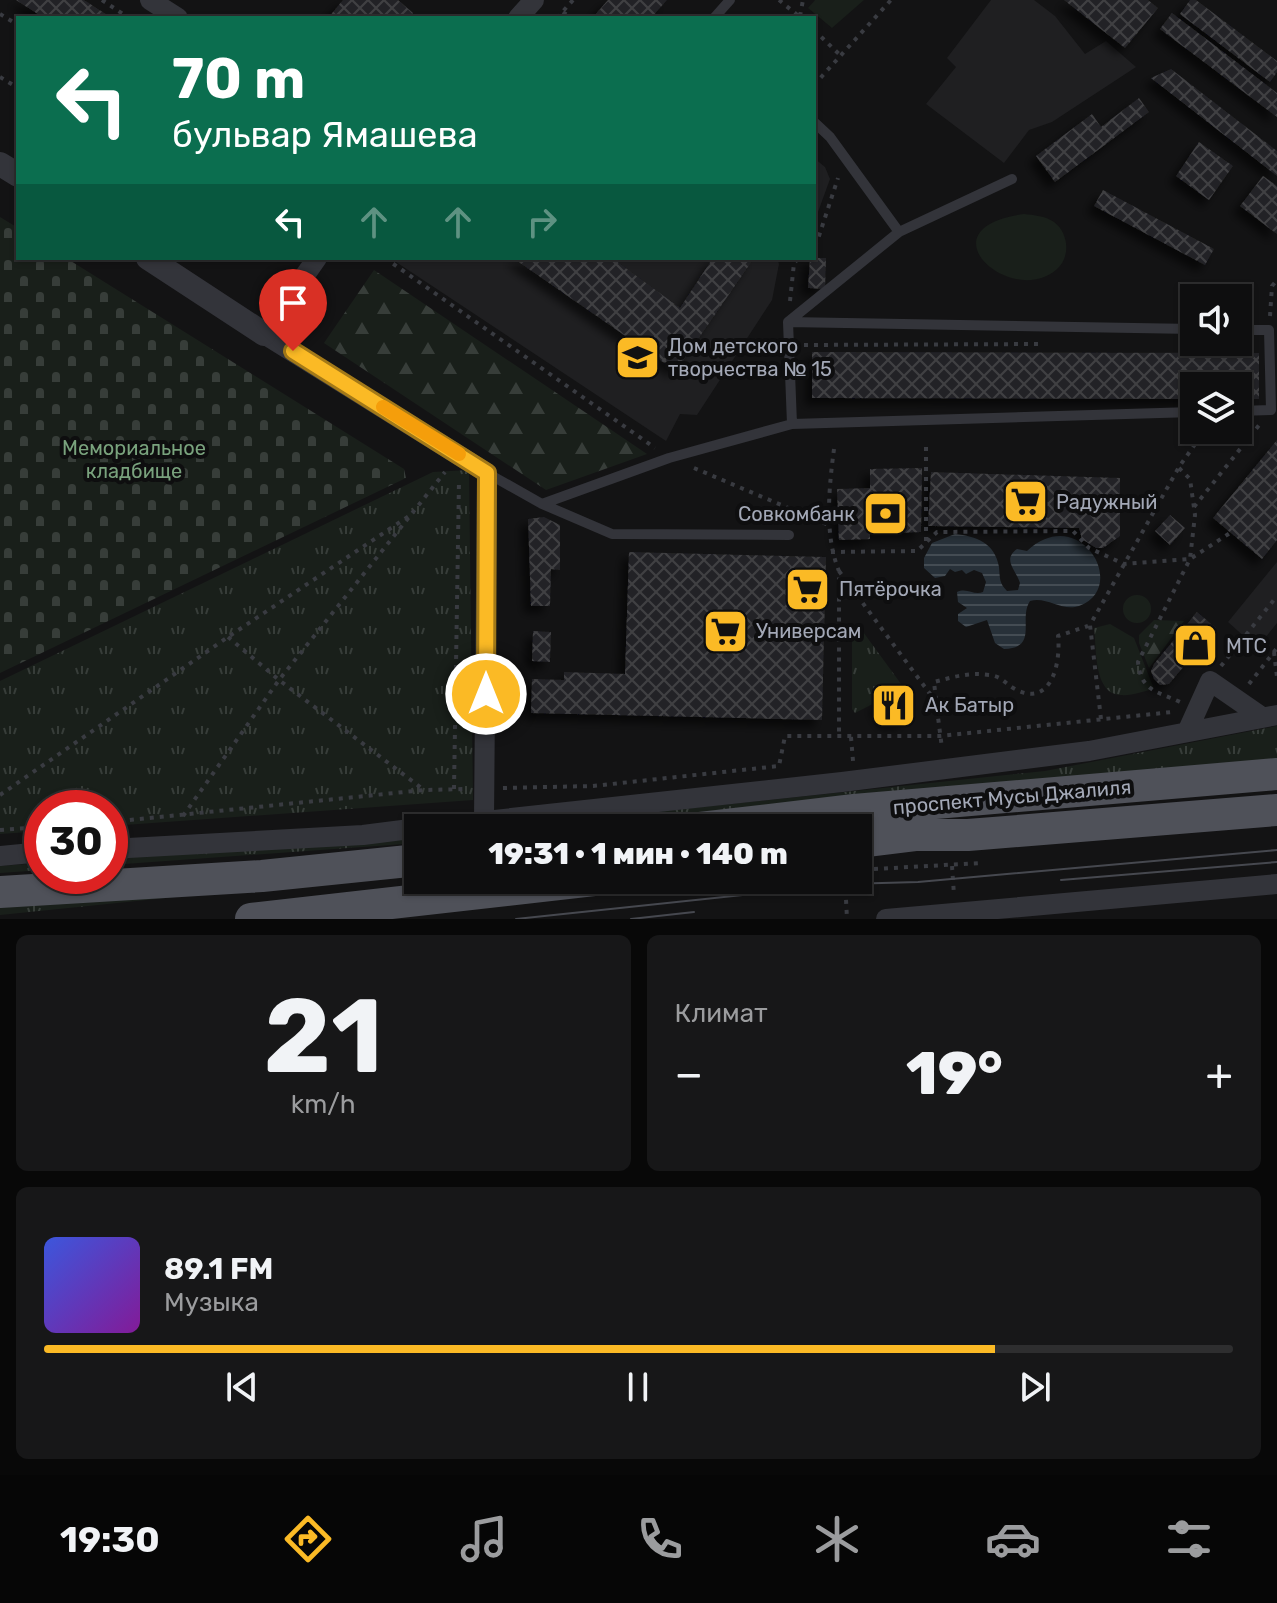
<!DOCTYPE html>
<html lang="ru">
<head>
<meta charset="utf-8">
<style>
	body { margin:0; font-family:Rubik,sans-serif; background:#171718; color:#f1f3f6; height:100vh; display:flex; flex-direction:column; font-size:30px; white-space:nowrap }
	* { box-sizing:border-box; margin:0 }
	p { font-size:26px; color:#9b9c9e }
	.icon { flex:none; width:44px; height:44px; fill:none; stroke:currentColor; stroke-width:2; stroke-linecap:round; stroke-linejoin:round }
	.map { position:relative; height:919px; overflow:hidden }
	.details { display:flex; flex-direction:column; gap:16px; padding:16px; background:#080808; flex:1 }
	.details>* { flex:none }
	.top-card { position:absolute; left:16px; top:16px; width:800px; height:244px; border-radius:0px; box-shadow:0 2px 6px #0004,0 0 0 2px #2e2e2f; background:#0b6e4f; color:#fff; overflow:hidden }
	.buttons { position:absolute; left:1180px; top:284px; display:grid; gap:16px }
	.buttons a { display:grid; place-items:center; width:72px; height:72px; border-radius:0px; background:#0e0e0f; box-shadow:0 2px 6px #0004,0 0 0 2px #2e2e2f; font-size:40px }
	.speed { position:absolute; left:24px; top:790px; display:flex; gap:16px; font-size:40px; font-weight:700; text-align:center }
	.speed>* { display:grid; place-content:center; width:104px; height:104px; border-radius:50%; background:#0e0e0f; box-shadow:0 2px 6px #0004,0 0 0 2px #2e2e2f; line-height:1 }
	.speed .limit { border:12px solid #d22; background:#fff; color:#111 }
	.pin { position:absolute; display:grid; place-items:center; width:68px; height:68px; color:#fff; margin:-82px -34px; border-radius:50% 50% 50% 0; rotate:-45deg; box-shadow:0 0 8px #0007 }
	.pin .icon { rotate:45deg }
	.me { position:absolute; width:88px; margin:-44px; rotate:0deg; stroke-linejoin:round; filter:drop-shadow(0 0 6px #0008) }
	.turn { display:flex; align-items:center; gap:28px; height:168px; padding:0 24px; font-size:36px }
	.turn .icon { width:104px; height:104px; stroke-width:2.5 }
	.turn b { display:block; font-size:56px; line-height:68px }
	.lanes { display:flex; align-items:center; height:76px; padding:0 24px; background:#0003; justify-content:center; gap:40px; direction:ltr }
	.lanes .off { opacity:.35 }
	.big { font-size:60px; font-weight:800; line-height:1.1 }
	.details .widget { flex:1; display:flex; flex-direction:column; justify-content:center; gap:12px; min-width:0; padding:0 28px; border-radius:12px; background:#171718 }
	.details .dial { align-items:center; gap:0 }
	.dial b { font-size:104px; line-height:1 }
	.song { display:flex; align-items:center; gap:24px }
	.cover { width:96px; height:96px; border-radius:12px; background:linear-gradient(135deg,hsl(230 70% 55%),hsl(290 70% 35%)) }
	.played { height:8px; border-radius:4px; background:linear-gradient(90deg,#fbba25 80%,#2e2e2f 80%) }
	.keys { display:flex; justify-content:space-around; direction:ltr }
	.heat { display:flex; justify-content:space-between; align-items:center; font-size:44px; direction:ltr }
	.details .tiles { flex:1; display:grid; gap:16px; grid-template-columns:1fr 1fr }
	.widget:last-child { grid-column:span 2 }
	.trip { position:absolute; left:404px; top:814px; width:468px; height:80px; border-radius:0px; background:#0e0e0f; box-shadow:0 2px 6px #0004,0 0 0 2px #2e2e2f; font-weight:800; line-height:80px; text-align:center }
	.dock { display:flex; height:128px; justify-content:space-around; align-items:center; background:#060606; color:#9b9c9e }
	.dock .icon { width:56px; height:56px }
	.dock .current { color:#fbba25 }
	.dock b { font-size:36px; color:#f1f3f6 }
	.map>svg:first-child { display:block }
</style>
</head>
<body>
<div class="map">
<svg width="1277" height="919" viewBox="0 0 1277 919">
	<defs>
		<pattern id="grass-tufts" width="24" height="20" patternUnits="userSpaceOnUse" patternTransform="scale(2)"><rect width="24" height="20" fill="#191f1a"/><path d="M3 7l-1-3M5 7V3M7 7l1-3M15 17l-1-3M17 17v-4M19 17l1-3" fill="none" stroke="#373d39"/></pattern>
		<pattern id="forest-firs" width="22" height="20" patternUnits="userSpaceOnUse" patternTransform="scale(2)"><rect width="22" height="20" fill="#191f1a"/><path d="M5 1l3.5 6h-7zM16 11l3.5 6h-7z" fill="#373d39"/></pattern>
		<pattern id="cemetery-stones" width="16" height="16" patternUnits="userSpaceOnUse" patternTransform="scale(2)"><rect width="16" height="16" fill="#191f1a"/><path d="M2 7V4a2 2 0 0 1 4 0v3zM10 15v-3a2 2 0 0 1 4 0v3z" fill="#373d39"/></pattern>
		<pattern id="water-rules" width="6" height="5" patternUnits="userSpaceOnUse" patternTransform="scale(2)"><rect width="6" height="5" fill="#283139"/><path d="M0 2.5h6" fill="none" stroke="#444c53"/></pattern>
		<pattern id="building-cross-hatch" width="8" height="8" patternUnits="userSpaceOnUse" patternTransform="scale(2)"><rect width="8" height="8" fill="#232326"/><path d="M0 0l8 8M0 8l8-8" fill="none" stroke="#404043"/></pattern>
		<filter id="shadow"><feDropShadow dx="-7" dy="7" stdDeviation="4" flood-color="#0009"/></filter>
	</defs>
	<rect width="100%" height="100%" fill="#131314"/>
	<path fill="#1f1f21" d="M 991,0 L 1034,0 L 1055,16 L 1085,54 L 1106,41 L 1136,67 L 1052,122 L 1029,130 L 1004,163 L 926,104 L 956,67 L 947,58 Z
		M 814,158 L 825,167 L 830,179 L 814,223 Z
		M 390,258 L 777,258 L 779,264 L 772,300 L 697,415 L 680,414 L 666,441 Z
		M 1277,562 L 1277,623 L 1257,648 L 1228,622 Z"/>
	<path fill="url(#grass-tufts)" d="M 469,470 L 473,800 L 110,826 L 110,808 L 42,808 L 42,831 L 0,834 L 0,681 L 433,472 Z
		M1123 609a14 14 0 1 1 28 0a14 14 0 1 1-28 0Z
		M 1110,624 L 1134,638 L 1154,689 C 1144,691 1131,696 1121,695 C 1093,694 1097,648 1094,628 Z
		M 858,625 L 904,688 L 855,713 L 852,709 L 852,626 Z
		M 1277,726 L 1277,764 L 868,793 L 572,828 L 501,828 L 1045,771 Z
		M 418,835 L 418,843 L 110,865 L 110,858 Z
		M 42,863 L 42,870 L 0,873 L 0,866 Z
		M 263,888 L 0,915 L 0,907 Z"/>
	<path fill="url(#forest-firs)" d="M 374,270 L 647,454 L 546,490 L 324,343 Z
		M 1154,620 L 1184,621 L 1149,668 L 1139,643 L 1139,635 Z"/>
	<path fill="url(#cemetery-stones)" d="M 0,217 L 18,228 L 18,258 L 66,258 L 404,469 L 406,478 L 0,673 Z"/>
	<path fill="#191f1a" d="M 815,0 L 864,0 L 832,28 L 808,8 Z
		M 1024,214 C 1034,215 1045,216 1054,222 C 1069,233 1071,258 1056,270 C 1011,308 920,228 1024,214 Z"/>
	<path fill="url(#water-rules)" d="M 955,534 C 976,536 995,543 999,567 C 1000,578 999,583 1007,591 L 1018,590 L 1020,583 C 1016,570 1002,560 1017,549 L 1027,551 C 1080,502 1130,588 1079,606 C 1062,612 1047,596 1030,601 C 1018,619 1039,648 1004,649 L 995,643 L 987,620 L 966,627 L 958,621 L 958,614 L 967,608 L 958,602 L 957,592 C 967,587 974,596 983,592 L 986,582 L 982,573 L 974,570 L 966,574 L 962,570 L 955,572 L 950,569 L 945,576 L 935,578 L 924,568 L 924,558 L 932,543 Z"/>
	<path fill="url(#building-cross-hatch)" filter="url(#shadow)" d="M 16,0 L 84,0 L 112,18 L 44,18 Z
		M 343,0 L 398,0 L 413,13 L 409,18 L 328,18 Z
		M 608,0 L 667,0 L 651,18 L 598,18 L 595,15 Z
		M 1064,0 L 1148,0 L 1158,8 L 1125,48 Z
		M 1190,0 L 1196,0 L 1277,61 L 1277,72 L 1270,82 L 1180,14 Z
		M 1172,13 L 1277,93 L 1277,117 L 1160,29 Z
		M 1171,69 L 1277,151 L 1277,176 L 1151,78 Z
		M 1139,98 L 1149,112 L 1055,182 L 1036,156 L 1092,114 L 1101,127 Z
		M 1199,142 L 1233,166 L 1209,200 L 1176,176 Z
		M 1263,176 L 1277,186 L 1277,234 L 1240,206 Z
		M 1103,190 L 1214,249 L 1205,265 L 1094,206 Z
		M 513,258 L 612,258 L 680,308 L 713,258 L 754,258 L 676,371 Z
		M 810,258 L 826,258 L 825,289 L 808,288 Z
		M 812,352 L 1259,353 L 1259,399 L 1238,399 L 1238,386 L 1194,386 L 1194,399 L 812,398 Z
		M 1277,440 L 1277,540 L 1262,559 L 1213,518 Z
		M 922,468 L 921,532 L 870,534 L 870,539 L 839,540 L 837,489 L 870,488 L 870,469 Z
		M 931,472 L 1120,478 L 1120,536 L 1103,548 L 1096,548 L 1082,539 L 1079,528 L 928,526 Z
		M 1170,515 L 1185,528 L 1170,545 L 1155,531 Z
		M 544,517 L 560,525 L 560,570 L 551,569 L 550,606 L 531,606 L 528,519 Z
		M 629,552 L 826,557 L 822,720 L 531,713 L 532,679 L 564,680 L 564,672 L 625,674 Z
		M 1197,612 L 1216,628 L 1169,684 L 1160,685 L 1154,679 L 1151,671 L 1154,664 Z
		M 533,631 L 551,632 L 550,662 L 532,661 Z
		M 903,689 L 912,706 L 908,718 L 898,723 L 885,720 L 876,704 Z"/>
	<g fill="none" stroke-linecap="round" stroke-linejoin="round">
		<path stroke="#393b41" stroke-width="4" stroke-dasharray="4 6" stroke-linecap="butt" d="M 102,0 L 129,18
			M 779,0 L 801,18
			M 563,12 L 571,18
			M 0,14 L 18,25
			M 800,16 L 803,0
			M 450,18 L 451,18
			M 557,18 L 573,0
			M 814,30 L 840,55
			M 0,77 L 18,88
			M 814,85 L 891,0
			M 814,245 L 817,242 L 838,178
			M 385,258 L 655,448
			M 790,301 L 794,263 L 799,258
			M 1270,316 L 1272,286 L 1277,280
			M 1199,344 L 1231,344
			M 804,345 L 1043,344
			M 926,447 L 926,542
			M 834,449 C 829,487 824,535 839,571 L 839,737
			M 694,468 L 831,526
			M 1179,468 L 1190,479 L 1195,515 L 1190,559 L 1138,662 C 1141,691 1156,691 1180,702
			M 1194,507 L 1260,424
			M 831,552 L 917,551 L 937,532 L 1073,531 L 1089,548 L 1124,564 L 1190,559 L 1230,533
			M 839,571 L 936,702 L 942,748
			M 228,637 L 279,680 L 424,790
			M 1274,652 L 1277,677
			M 1221,666 L 1277,596
			M 1249,684 L 1277,648
			M 936,700 L 934,682 C 953,677 969,672 989,675 C 1002,676 1005,684 1015,689 C 1052,709 1061,661 1058,636 L 1088,626
			M 1101,719 L 1090,625 L 1179,467 L 1205,430
			M 851,737 L 853,761
			M 503,788 L 593,786 L 779,766 L 785,736 L 940,736 L 1172,712
			M 454,789 L 459,480
			M 0,795 L 228,637 L 412,514
			M 183,816 L 279,680 L 445,472
			M 110,822 L 424,790 L 466,789
			M 0,830 L 42,827
			M 952,866 L 954,895
			M 874,869 L 981,863
			M 845,880 L 847,919"/>
		<path stroke="#33343a" stroke-width="10" d="M 714,18 L 730,0
			M 814,122 L 830,137 L 899,232
			M 788,322 L 899,232 L 1012,179
			M 1238,330 L 1269,330 L 1271,410 L 1238,411
			M 792,424 L 1194,412
			M 487,473 L 542,504 L 612,534 L 789,535
			M 542,504 L 669,458 L 792,424 L 788,322 L 1194,329"/>
		<path stroke="#33343a" stroke-width="20" d="M 150,0 L 178,18
			M 518,18 L 534,0
			M 317,258 L 264,334 L 487,473 L 484,820
			M 1187,732 L 1210,681 L 1262,717
			M 420,828 L 842,782 L 1089,751 L 1277,715
			M 110,849 L 363,835 L 418,828
			M 0,856 L 42,852
			M 886,919 L 1277,884"/>
		<path stroke="#33343a" stroke-width="24" d="M 0,164 L 18,175
			M 148,258 L 264,334"/>
		<path stroke="#4f5159" stroke-width="32" d="M 700,828 L 854,810 L 1277,774
			M 858,842 L 915,835 L 968,835 L 1277,810
			M 0,892 L 262,876 L 418,860
			M 251,919 L 594,880"/>
		<path stroke="#46484f" stroke-width="2" d="M 1061,880 L 1277,862
			M 516,919 L 846,884 L 918,882 L 1277,850
			M 631,919 L 694,912"/>
	</g>
	<g fill="none" stroke-linecap="round" stroke-linejoin="round">
		<defs>
			<path id="route" d="M 293,351 L 487,473 L 486,694"/>
		</defs>
		<use href="#route" stroke="#a37918" stroke-width="20"/>
		<use href="#route" stroke="#fbba25" stroke-width="14"/>
		<path stroke="#f59e0b" stroke-width="14" d="M 383,407 L 459,454"/>
	</g>
	<defs>
		<symbol id="school-square" viewBox="-11 -11 22 22"><rect x="-9" y="-9" width="18" height="18" rx="4" fill="#fbba25" stroke="#0e0e0f"/><path d="M0-5L7-2L0 1L-7-2ZM-4 1L0 2.5L4 1V4Q0 6-4 4Z" fill="#111"/></symbol>
		<symbol id="supermarket-square" viewBox="-11 -11 22 22"><rect x="-9" y="-9" width="18" height="18" rx="4" fill="#fbba25" stroke="#0e0e0f"/><path d="M-6-5.5h2.5l.6 2H6L4.5 2H-2.5L-4.4-4H-6ZM-1.5 3.2a1.3 1.3 0 1 0 .1 0ZM3 3.2a1.3 1.3 0 1 0 .1 0Z" fill="#111"/></symbol>
		<symbol id="bank-square" viewBox="-11 -11 22 22"><rect x="-9" y="-9" width="18" height="18" rx="4" fill="#fbba25" stroke="#0e0e0f"/><path d="M-6-4H6V4H-6ZM0-2.3a2.3 2.3 0 1 0 0 4.6a2.3 2.3 0 1 0 0-4.6Z" fill="#111"/></symbol>
		<symbol id="shop-square" viewBox="-11 -11 22 22"><rect x="-9" y="-9" width="18" height="18" rx="4" fill="#fbba25" stroke="#0e0e0f"/><path d="M-5-2.5h2.3a2.7 3.5 0 0 1 5.4 0H5L5.5 6h-11ZM-1.5-2.5h3a1.5 2.3 0 0 0-3 0Z" fill="#111"/></symbol>
		<symbol id="restaurant-square" viewBox="-11 -11 22 22"><rect x="-9" y="-9" width="18" height="18" rx="4" fill="#fbba25" stroke="#0e0e0f"/><path d="M-5-6h1v4h1v-4h1v4h1v-4h1v5L-1.5 .5V6h-2V.5L-5-1ZM5-6V6H3V1.5H1.5Q1.5-4 5-6Z" fill="#111"/></symbol>
	</defs>
	<g fill-rule="evenodd">
		<use href="#school-square" x="612" y="332" width="51" height="51"/>
		<use href="#supermarket-square" x="1000" y="476" width="51" height="51"/>
		<use href="#bank-square" x="860" y="488" width="51" height="51"/>
		<use href="#supermarket-square" x="782" y="564" width="51" height="51"/>
		<use href="#supermarket-square" x="700" y="606" width="51" height="51"/>
		<use href="#shop-square" x="1170" y="620" width="51" height="51"/>
		<use href="#restaurant-square" x="868" y="680" width="51" height="51"/>
	</g>
	<g text-anchor="middle" dominant-baseline="central" stroke-width="8" stroke-linejoin="round" paint-order="stroke">
		<g font-size="20" fill="#a3a8b6" stroke="#0e0e0f" text-anchor="start">
			<text x="668" y="346">Дом детского<tspan x="668" dy="23">творчества № 15</tspan></text>
			<text x="1056" y="502">Радужный</text>
			<text x="855" y="514" text-anchor="end">Совкомбанк</text>
			<text x="839" y="589">Пятёрочка</text>
			<text x="756" y="631">Универсам</text>
			<text x="1226" y="646">МТС</text>
			<text x="925" y="705">Ак Батыр</text>
		</g>
		<g font-size="20" fill="#79a27d" stroke="#0e0e0f">
			<text x="134" y="448">Мемориальное<tspan x="134" dy="23">кладбище</tspan></text>
		</g>
		<g font-size="20" fill="#a3a8b6" stroke="#0e0e0f">
			<text transform="translate(1012 797) rotate(-5)">проспект Мусы Джалиля</text>
		</g>
	</g>
</svg>
<div class="buttons">
<a><svg class="icon" aria-label="sound" viewBox="0 0 24 24"><path d="M4 9h4l5-4v14l-5-4H4zM17 9q2 3 0 6"/></svg></a>
<a><svg class="icon" aria-label="layers" viewBox="0 0 24 24"><path d="M12 4l9 5-9 5-9-5zM3 14l9 5 9-5"/></svg></a>
</div>
<div class="speed"><div class="limit">30</div></div>
<div class="pin" style="left:293px;top:351px;background:#d93025"><svg class="icon" aria-label="arrive" viewBox="0 0 24 24"><path d="M6 21V4h12l-3 4 3 4H6"/></svg></div>
<svg class="me" style="left:486px;top:694px" viewBox="-20 -20 40 40"><circle r="17" fill="#fbba25" stroke="#fff" stroke-width="3"/><path d="M0-11L8 9 0 5-8 9z" fill="#fff"/></svg>
<div class="trip">19:31 · 1 мин · 140 m</div>
<div class="top-card">
<div class="turn"><svg class="icon" aria-label="left" viewBox="0 0 24 24"><path d="M17 20v-9H6M10 6l-5 5 5 5"/></svg><div><b>70 m</b>бульвар Ямашева</div></div>
<div class="lanes"><svg class="icon" aria-label="left" viewBox="0 0 24 24"><path d="M17 20v-9H6M10 6l-5 5 5 5"/></svg><svg class="icon off" aria-label="ahead" viewBox="0 0 24 24"><path d="M12 20V5M6 11l6-6 6 6"/></svg><svg class="icon off" aria-label="ahead" viewBox="0 0 24 24"><path d="M12 20V5M6 11l6-6 6 6"/></svg><svg class="icon off" aria-label="right" viewBox="0 0 24 24"><path d="M7 20v-9h11M14 6l5 5-5 5"/></svg></div>
</div>
</div>
<section class="details">
<div class="tiles">
<div class="widget dial"><b>21</b><p>km/h</p></div>
<div class="widget"><p>Климат</p>
<div class="heat"><a>−</a><b class="big">19°</b><a>+</a></div>
</div>
<div class="widget">
<div class="song"><i class="cover"></i><div><b>89.1 FM</b><p>Музыка</p></div></div>
<div class="played"></div>
<div class="keys"><svg class="icon" aria-label="previous" viewBox="0 0 24 24"><path d="M18 5L8 12l10 7zM5 5v14"/></svg><svg class="icon" aria-label="pause" viewBox="0 0 24 24"><path d="M8 5v14M16 5v14"/></svg><svg class="icon" aria-label="next" viewBox="0 0 24 24"><path d="M6 5l10 7-10 7zM19 5v14"/></svg></div>
</div>
</div>
</section>
<nav class="dock">
<b>19:30</b>
<svg class="icon current" aria-label="directions" viewBox="0 0 24 24"><path d="M12 3l9 9-9 9-9-9zM9 14v-3h6M13 9l2 2-2 2"/></svg>
<svg class="icon" aria-label="music" viewBox="0 0 24 24"><path d="M9 18V5l10-2v13"/><circle cx="6" cy="18" r="3"/><circle cx="16" cy="16" r="3"/></svg>
<svg class="icon" aria-label="phone" viewBox="0 0 24 24"><path d="M5 4h4l2 5-3 2q2 4 5 5l2-3 5 2v4C11 20 4 13 5 4z"/></svg>
<svg class="icon" aria-label="climate" viewBox="0 0 24 24"><path d="M12 3v18M4 7l16 10M4 17L20 7"/></svg>
<svg class="icon" aria-label="car" viewBox="0 0 24 24"><path d="M5 17H2v-5l4-1 3-4h7l3 4 3 1v5h-3M9 17h6M6 11h13"/><circle cx="7" cy="17" r="2"/><circle cx="17" cy="17" r="2"/></svg>
<svg class="icon" aria-label="filters" viewBox="0 0 24 24"><path d="M4 7h16M4 17h16"/><circle cx="9" cy="7" r="2"/><circle cx="15" cy="17" r="2"/></svg>
</nav>
</body>
</html>
